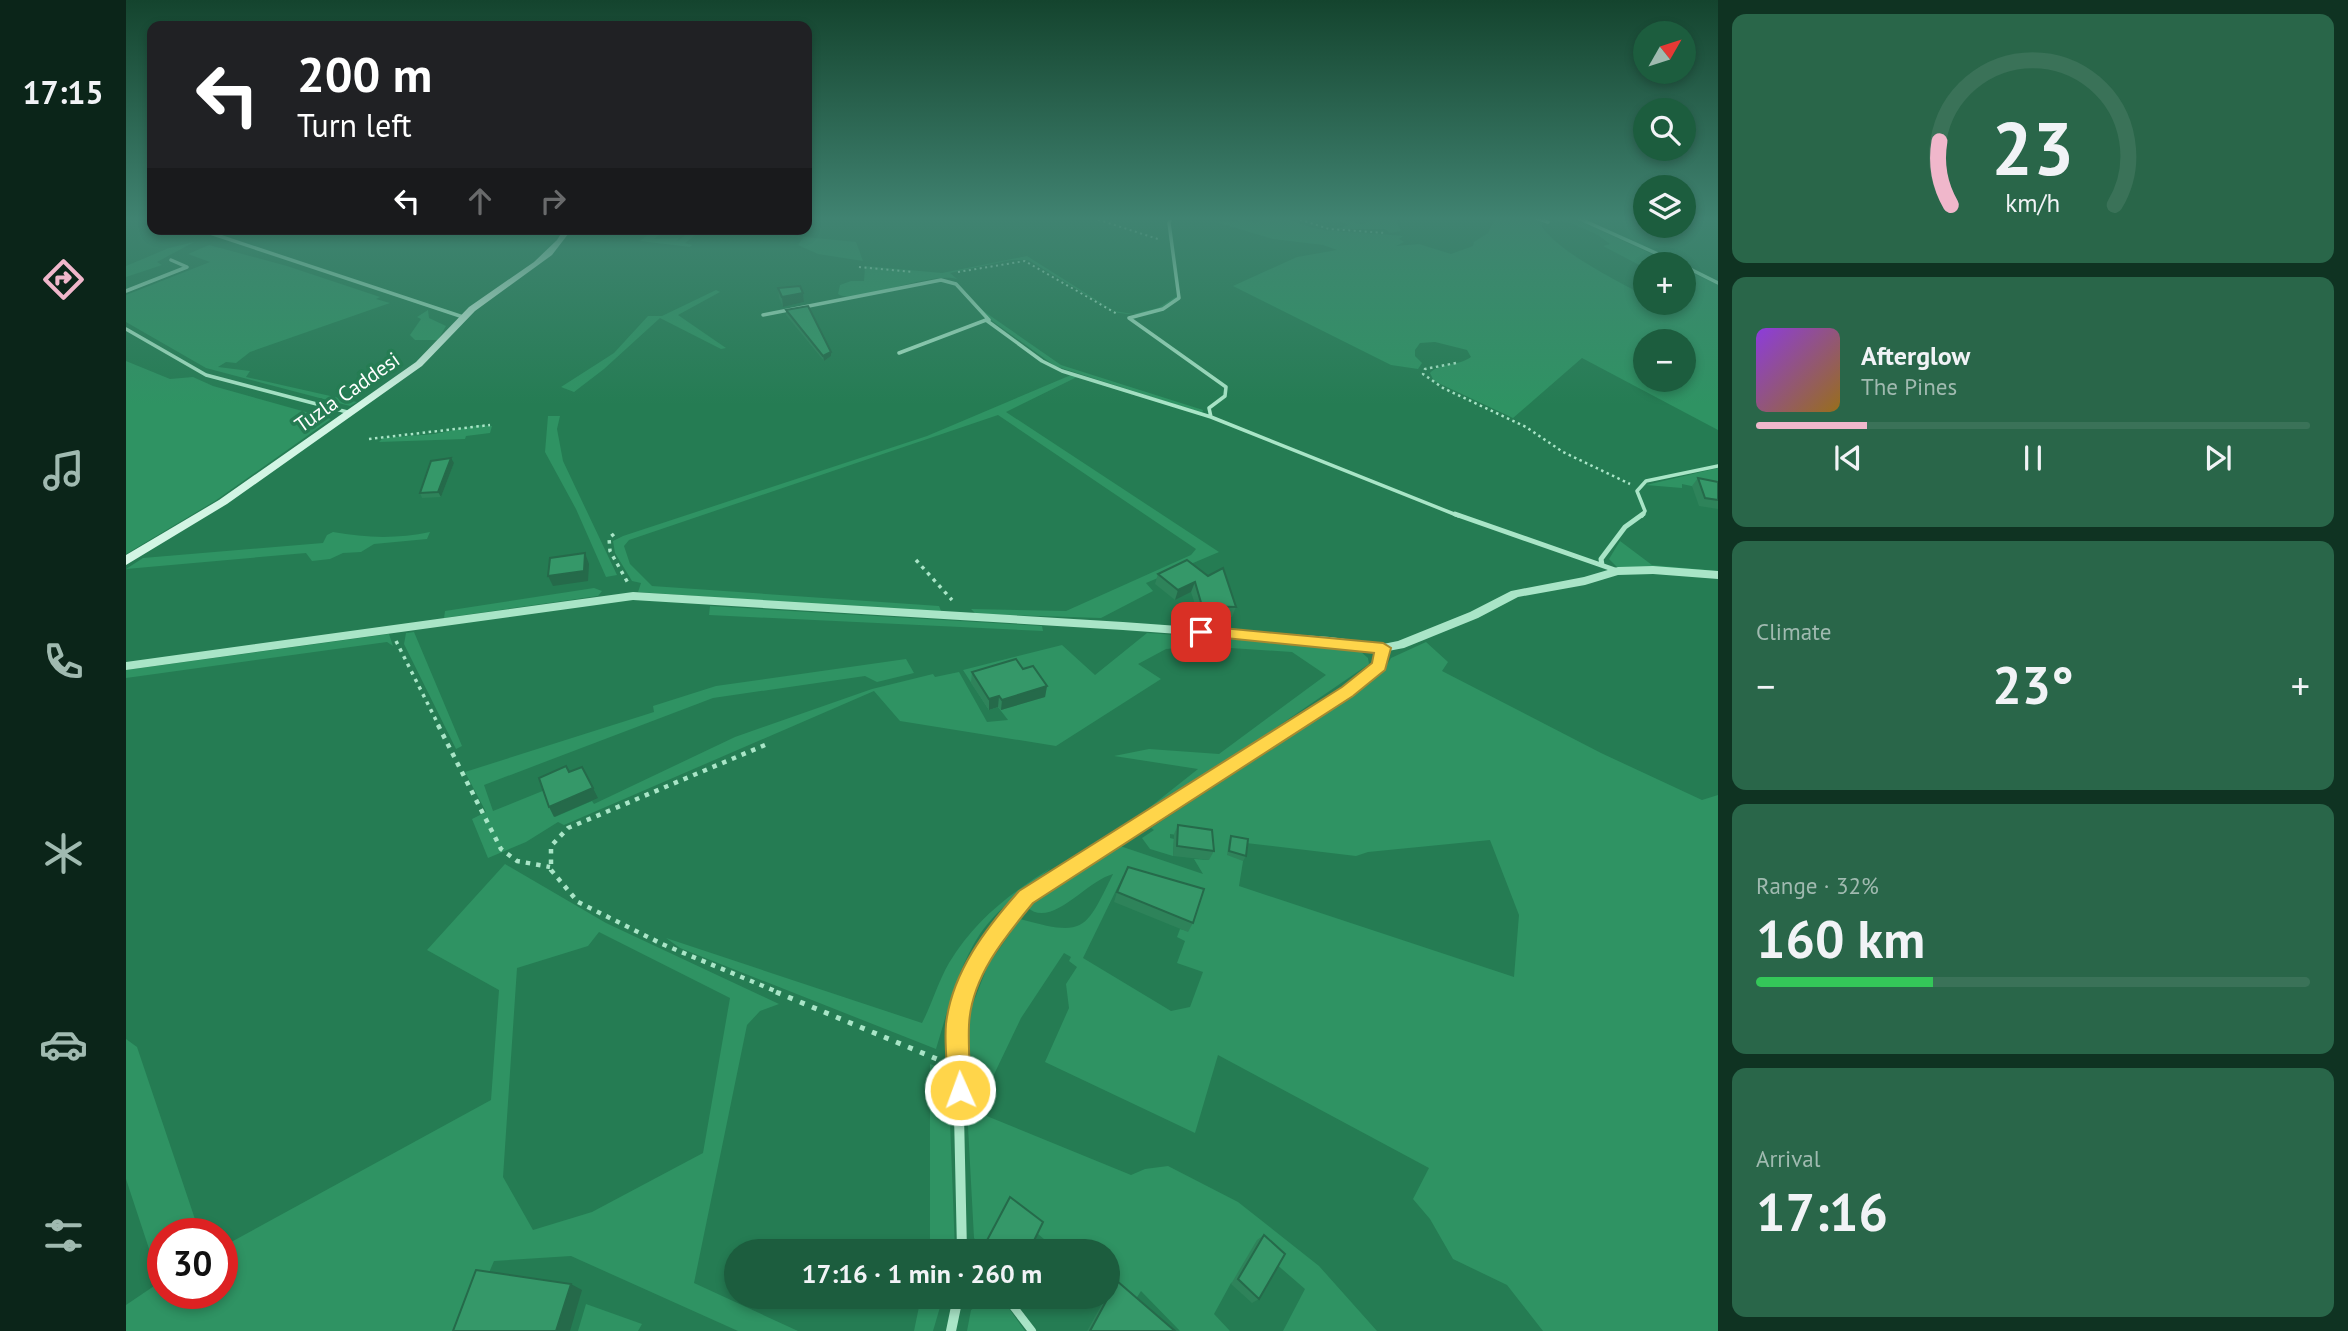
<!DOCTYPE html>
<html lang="en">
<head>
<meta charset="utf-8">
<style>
	body { margin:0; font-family:"PT Sans",sans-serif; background:#296649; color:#f1f3f6; height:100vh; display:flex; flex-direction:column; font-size:26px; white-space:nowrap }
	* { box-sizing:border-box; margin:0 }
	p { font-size:23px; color:#a0bab0 }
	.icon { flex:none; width:38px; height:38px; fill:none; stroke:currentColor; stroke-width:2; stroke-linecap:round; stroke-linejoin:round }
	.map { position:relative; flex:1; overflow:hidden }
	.details { display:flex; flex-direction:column; gap:14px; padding:14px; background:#0f3322; width:630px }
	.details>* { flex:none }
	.guide { position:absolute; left:21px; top:21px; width:665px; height:214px; border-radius:14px; box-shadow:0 4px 10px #0003; background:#202124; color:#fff; overflow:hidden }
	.needle { width:46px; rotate:51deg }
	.buttons { position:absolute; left:1507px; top:21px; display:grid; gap:14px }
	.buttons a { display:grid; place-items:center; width:63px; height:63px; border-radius:50%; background:#1c5d3e; box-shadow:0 4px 10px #0003; font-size:35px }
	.speed { position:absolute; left:21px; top:1218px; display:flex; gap:14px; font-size:35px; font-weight:700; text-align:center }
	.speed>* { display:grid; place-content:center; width:91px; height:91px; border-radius:50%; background:#1c5d3e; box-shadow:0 4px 10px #0003; line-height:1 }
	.speed .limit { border:10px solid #d22; background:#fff; color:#111 }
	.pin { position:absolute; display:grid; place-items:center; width:60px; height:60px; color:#fff; margin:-30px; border-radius:14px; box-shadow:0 4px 10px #0006 }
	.me { position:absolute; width:77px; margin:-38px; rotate:358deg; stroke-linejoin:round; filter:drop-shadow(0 0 5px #0008) }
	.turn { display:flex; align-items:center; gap:24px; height:147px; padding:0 35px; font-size:32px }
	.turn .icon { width:91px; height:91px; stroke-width:2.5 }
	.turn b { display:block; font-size:49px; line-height:60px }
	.lanes { display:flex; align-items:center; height:66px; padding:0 35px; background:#0003; justify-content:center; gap:35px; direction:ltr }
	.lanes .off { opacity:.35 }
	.big { font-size:52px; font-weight:600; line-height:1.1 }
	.details .widget { flex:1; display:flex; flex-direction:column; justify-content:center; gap:10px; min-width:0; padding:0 24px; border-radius:14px; background:#296649 }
	.details .dial { align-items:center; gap:0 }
	.dial svg { height:182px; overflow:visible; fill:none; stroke:#3a7258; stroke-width:7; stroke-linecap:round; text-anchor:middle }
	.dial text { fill:#f1f3f6; stroke:none }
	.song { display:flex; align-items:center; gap:21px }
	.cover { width:84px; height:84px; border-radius:10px; background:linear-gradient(135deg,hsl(270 70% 55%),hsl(40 70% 35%)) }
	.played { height:7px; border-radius:4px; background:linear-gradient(90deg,#f0b7cb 20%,#3a7258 20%) }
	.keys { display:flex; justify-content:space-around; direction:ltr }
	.heat { display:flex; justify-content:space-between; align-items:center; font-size:38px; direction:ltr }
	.charge { height:10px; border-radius:5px; background:linear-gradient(90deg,#34c759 32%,#3a7258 0) }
	.trip { position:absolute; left:598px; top:1239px; width:396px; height:70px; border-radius:35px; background:#1c5d3e; box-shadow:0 4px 10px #0003; font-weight:600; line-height:70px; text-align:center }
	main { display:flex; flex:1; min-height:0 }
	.menu { display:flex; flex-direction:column; width:126px; justify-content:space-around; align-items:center; background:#0b2519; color:#a0bab0 }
	.menu .icon { width:49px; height:49px }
	.menu .on { color:#f0b7cb }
	.menu b { font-size:32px; color:#f1f3f6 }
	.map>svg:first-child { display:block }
</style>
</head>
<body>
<main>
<nav class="menu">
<b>17:15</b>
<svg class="icon on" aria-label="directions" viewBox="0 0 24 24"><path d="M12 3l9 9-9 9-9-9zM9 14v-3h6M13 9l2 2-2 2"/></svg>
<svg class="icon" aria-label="music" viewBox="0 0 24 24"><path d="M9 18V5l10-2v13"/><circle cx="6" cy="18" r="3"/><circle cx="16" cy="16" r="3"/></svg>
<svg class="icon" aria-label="phone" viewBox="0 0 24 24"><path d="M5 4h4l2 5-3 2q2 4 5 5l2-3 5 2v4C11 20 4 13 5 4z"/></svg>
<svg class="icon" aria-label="climate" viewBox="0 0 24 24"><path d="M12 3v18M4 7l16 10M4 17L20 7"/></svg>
<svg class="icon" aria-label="car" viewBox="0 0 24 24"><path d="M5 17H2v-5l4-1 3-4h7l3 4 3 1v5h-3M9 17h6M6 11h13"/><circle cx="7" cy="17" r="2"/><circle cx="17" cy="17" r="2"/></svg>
<svg class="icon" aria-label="filters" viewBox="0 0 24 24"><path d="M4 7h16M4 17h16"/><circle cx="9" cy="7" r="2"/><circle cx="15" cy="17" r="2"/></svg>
</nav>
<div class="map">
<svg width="1592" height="1331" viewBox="0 0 1592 1331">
	<rect width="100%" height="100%" fill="#257c53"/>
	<path fill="#2f9363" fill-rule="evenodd" d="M 1112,218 L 1128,223 C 1158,210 1171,226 1198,230 C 1224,233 1251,233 1277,236 L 1273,239 L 1278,242 L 1270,246 L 1293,244 L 1325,254 L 1347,246 L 1348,242 L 1362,233 L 1369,218 L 1408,218 L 1419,222 L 1415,225 C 1430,251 1492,281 1519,296 L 1519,303 L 1558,303 L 1558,269 L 1592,285 L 1592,430 L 1456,358 L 1387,418 L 1308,381 L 1304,373 C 1313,363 1333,366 1345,357 L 1341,350 L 1309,342 L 1294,343 L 1289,350 L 1289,356 L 1296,363 L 1292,369 L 1265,365 L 1107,286 L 1171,257 L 1211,250 L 1197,245 L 1147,239 L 1090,222 L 1112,222 ZM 1519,341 L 1558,341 L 1558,380 L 1519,380 Z
		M 1206,218 L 1236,224 L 1253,218 L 1275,218 L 1270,221 L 1275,231 L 1264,233 L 1259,229 L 1212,229 L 1223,225 Z
		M 1415,218 L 1448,218 L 1547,264 L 1519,264 L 1519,268 L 1477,246 L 1484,244 L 1472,235 L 1445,223 Z
		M 529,229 L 537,231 L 528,239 L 553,238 L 551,241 L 559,236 L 556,234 L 561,229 L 576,230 L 559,243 L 566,245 L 564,247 L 514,241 Z
		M 599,229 L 730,242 L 737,261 L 692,254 L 672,245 L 677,238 Z
		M 68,242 L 31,262 L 36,265 L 0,277 L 0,266 L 43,248 Z
		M 83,245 L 161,266 L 254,297 L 250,299 L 264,303 L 124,352 L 110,363 L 100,362 L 92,367 L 124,371 L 120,377 L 231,402 L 224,406 L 80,368 L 0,322 L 0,295 L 84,262 L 62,254 Z
		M 901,256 L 988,311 L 1007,314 L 1032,308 L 1051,296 L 1050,299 C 1035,313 1009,317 989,312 L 902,260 L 885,260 L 824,273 L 831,279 C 801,271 730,306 712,294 L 714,285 L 725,281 L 738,281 L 739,266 L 816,273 Z
		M 590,290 L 594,292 L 552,315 L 600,348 L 595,349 L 534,318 L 478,369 L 448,392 L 435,387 L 488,353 L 522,316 L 536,316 Z
		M 302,310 L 303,318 L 320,326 L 312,340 L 289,340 L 284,335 L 295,319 L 291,317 Z
		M 856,310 L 935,365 L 1077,410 L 1076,413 L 929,366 L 855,313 Z
		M 0,361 L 44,379 L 67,377 L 87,386 L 205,419 L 89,501 L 0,554 Z
		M 945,375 L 951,377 L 880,412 L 1093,552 L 1020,583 L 1027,591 L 975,618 L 850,614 L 845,609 L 940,611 L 1065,555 L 1070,549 L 872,415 L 503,540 L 498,546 L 504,564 L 526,586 L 813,606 L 816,613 L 512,592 L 515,583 L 506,581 L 489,553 L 487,541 L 497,536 L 801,436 Z
		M 422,416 L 434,416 L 431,429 L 437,461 L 491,575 L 480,577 L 450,509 L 419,452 Z
		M 354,425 L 366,426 L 364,433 L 340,436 L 339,439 L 253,442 L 257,438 L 308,434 Z
		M 1592,468 L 1592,495 L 1584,490 L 1556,484 L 1556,488 L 1520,485 Z
		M 207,532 C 240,538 271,539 304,532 L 301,539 L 248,544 L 235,552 L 217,553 L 204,559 L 186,561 L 180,553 L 0,569 L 17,558 L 197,543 L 201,535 Z
		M 1494,541 L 1526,565 L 1592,571 L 1592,574 L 1493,569 L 1483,559 Z
		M 468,588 L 476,591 L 472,596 L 318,618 L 319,611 Z
		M 584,606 L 916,626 L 917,631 L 583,615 Z
		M 288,632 L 336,746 L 330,749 L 278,644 L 280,633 Z
		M 1021,633 L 1209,646 L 1234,651 L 1242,658 L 1243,664 L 1059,790 L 1019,811 L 1072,769 L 988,756 L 1023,749 L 1093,754 L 1200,675 L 1166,652 L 1074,646 L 1040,649 L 1012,664 L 1035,679 L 930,746 L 774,721 L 748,691 L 438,825 L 432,822 L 400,842 L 362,858 L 346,819 L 360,812 L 339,772 L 528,712 L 527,706 L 590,686 L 780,659 L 788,673 L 751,682 L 739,676 L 587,698 L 358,785 L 367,811 L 419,790 L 429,817 L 466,801 L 468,804 L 609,737 L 746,689 L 807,674 L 809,677 L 833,672 L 861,722 L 882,720 L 872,707 L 863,710 L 837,670 L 936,645 L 969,675 Z
		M 263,634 L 267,646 L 261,642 L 0,678 L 0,670 Z
		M 1300,642 L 1322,662 L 1316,671 L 1475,753 L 1576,800 L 1592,795 L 1592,1331 L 1417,1331 L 1381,1285 L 1327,1259 L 1304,1219 L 1287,1199 L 1303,1168 L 1092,1055 L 1069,1133 L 919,1062 L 943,1008 L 940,984 L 951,967 L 943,961 L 945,957 L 938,953 L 895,1018 L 862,1087 L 841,1075 L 842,1016 L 862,965 L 894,919 C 959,937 959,931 987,874 C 960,881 925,930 901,907 L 936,879 L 994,846 L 1077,874 L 1068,859 L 1083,860 L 1079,839 L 1044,834 L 1044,838 L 1048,839 L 1047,856 L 1024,849 L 1016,838 L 1028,830 L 1025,828 L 1224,698 L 1256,673 L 1265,658 ZM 1364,840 L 1393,915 L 1388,977 L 1113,886 L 1120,843 L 1230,856 L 1242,852 ZM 997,876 L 1074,899 L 1062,931 L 1054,929 L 1051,937 L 1059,941 L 1051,963 L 1077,972 L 1064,1007 L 1045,1011 L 957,958 Z
		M 379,864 L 480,923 L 653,1004 L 634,1011 L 621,1025 L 568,1283 L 672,1331 L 612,1331 L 445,1256 L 368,1261 L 338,1331 L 0,1331 L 0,1305 L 34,1282 L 0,1179 L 0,1039 L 11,1047 L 74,1234 L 37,1234 L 37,1293 L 96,1293 L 96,1247 L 365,1100 L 373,990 L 301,950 ZM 473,932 L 604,998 L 577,1153 L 466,1212 L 407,1230 L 377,1177 L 391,968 L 462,946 Z
		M 925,868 C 901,888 872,907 854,934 C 831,969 822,1010 810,1049 L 554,948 L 540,938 L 796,1023 C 806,1004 812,982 823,963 C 849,920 883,894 925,868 Z
		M 804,1064 L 822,1070 L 829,1251 L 804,1251 Z
		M 841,1108 L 1005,1175 L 1019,1169 L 1042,1166 L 1112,1202 L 1193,1266 L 1251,1331 L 1157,1331 L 1179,1289 L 1149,1263 L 1105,1283 L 1088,1314 L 1104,1331 L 1054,1331 L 1015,1291 L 1006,1305 L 982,1294 L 982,1251 L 932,1251 L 912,1234 L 857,1251 L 848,1238 Z
		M 795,1297 L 817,1297 L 807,1331 L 788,1331 Z
		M 863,1299 L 879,1303 L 899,1331 L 841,1331 L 845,1310 Z
		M 460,1304 L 516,1324 L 512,1331 L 452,1331 Z"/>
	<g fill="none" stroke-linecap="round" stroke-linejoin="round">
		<path stroke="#9de5c1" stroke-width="3.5" d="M 1452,218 L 1554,264
			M 1558,266 L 1592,283"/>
		<path stroke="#a9e5c7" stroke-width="2" stroke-dasharray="2 3.5" stroke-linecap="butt" d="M 967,218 L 1035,240
			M 1169,218 L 1203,229 L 1260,233
			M 733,267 L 787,272
			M 832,272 L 899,261 L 991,314"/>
		<path stroke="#a9e5c7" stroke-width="2.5" stroke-dasharray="2.5 3.5" stroke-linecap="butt" d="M 1330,363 L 1299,369 L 1297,374 L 1317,388 L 1400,427 L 1437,452 L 1504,484
			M 243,439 L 364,425"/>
		<path stroke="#a9e5c7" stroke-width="3.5" stroke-dasharray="3.5 5" stroke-linecap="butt" d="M 488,534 L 483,538 L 484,551 L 502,583
			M 790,560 L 826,600
			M 270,641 L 313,726"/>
		<path stroke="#a9e5c7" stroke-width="4.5" stroke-dasharray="4.5 6" stroke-linecap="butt" d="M 312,725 L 375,849 L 391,861 L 424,867
			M 639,745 L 442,828 L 425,846 L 425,870 L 452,902 L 536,944 L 654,993"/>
		<path stroke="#a9e5c7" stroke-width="5" stroke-dasharray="5 8" stroke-linecap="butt" d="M 650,992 L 818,1062"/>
		<path stroke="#a9e5c7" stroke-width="3.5" d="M 1045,218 L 1043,223 L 1053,298 L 1037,309 L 1003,318 L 1100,387 L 1099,396 L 1083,408 L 1085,417 L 1333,516
			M 1410,218 L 1422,222
			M 72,229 L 337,317
			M 0,291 L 61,267 L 45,260
			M 637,315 L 815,280 L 830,284 L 863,320
			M 0,329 L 80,375 L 225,413
			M 773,353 L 860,320 L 916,361 L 936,371 L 1085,417
			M 1516,516 L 1519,511 L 1511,491 L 1520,481 L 1592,466"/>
		<path stroke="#a9e5c7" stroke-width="5" d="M 1329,514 L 1492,571
			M 1476,565 L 1475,559 L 1499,527 L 1517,514"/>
		<path stroke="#a9e5c7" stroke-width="8" d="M 880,1297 L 906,1331"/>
		<path stroke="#a9e5c7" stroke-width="7" d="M 1168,726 L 1222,692 L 1253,666 L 1257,648"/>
		<path stroke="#a9e5c7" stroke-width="9" d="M 839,993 C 850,956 875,926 900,897 L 1171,725"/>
		<path stroke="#a9e5c7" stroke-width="10" d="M 836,1251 L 831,1023 L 840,992
			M 825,1331 L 832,1297"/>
		<path fill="#a9e5c7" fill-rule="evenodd" d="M 1527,566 L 1592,571 L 1592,579 L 1527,574 L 1492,575 L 1459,585 L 1392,597 L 1352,618 L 1278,648 L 1257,652 L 1204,645 L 997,630 L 507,600 L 0,670 L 0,662 L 507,592 L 997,622 L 1204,637 L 1257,644 L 1272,641 L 1344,612 L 1385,591 L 1458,577 L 1492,567 Z"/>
		<path fill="#d2f5e4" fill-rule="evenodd" d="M 438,229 L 446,229 L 426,255 L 349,311 L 296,366 L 101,504 L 0,565 L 0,555 L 93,500 L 290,362 L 343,307 L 408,262 L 431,240 Z"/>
	</g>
	<path fill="#2e835a" d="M 652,288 L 677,293 L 678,302 L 657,307 L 653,298 Z
		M 660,310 L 705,356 L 698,361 L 660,315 Z
		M 328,463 L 315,497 L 296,498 L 294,493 Z
		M 1572,478 L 1592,482 L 1592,509 L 1573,506 L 1566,486 Z
		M 1061,560 L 1110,607 L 1106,617 L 1073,617 L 1065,592 L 1049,600 L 1029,584 L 1032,574 Z
		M 897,669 L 921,686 L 919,697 L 875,710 L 872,707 L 863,710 L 845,683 L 846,672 Z
		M 1052,825 L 1088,851 L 1083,860 L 1047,856 L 1048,834 Z
		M 1105,836 L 1120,856 L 1117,861 L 1101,855 L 1103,841 Z
		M 991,892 L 1067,923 L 1062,932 L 988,902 Z
		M 1138,1235 L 1133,1299 L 1126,1303 L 1105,1284 L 1131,1240 Z
		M 991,1281 L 1049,1331 L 961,1331 L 980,1297 L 982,1297 L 982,1293 L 985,1287 Z"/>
	<path fill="#256a4a" d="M 677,293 L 678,302 L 657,307 L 656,297 Z
		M 705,352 L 705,356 L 698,361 L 697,356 Z
		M 325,458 L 328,463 L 315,497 L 312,492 Z
		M 459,553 L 463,564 L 462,581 L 427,586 L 422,576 Z
		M 1069,582 L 1065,592 L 1049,600 L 1052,590 Z
		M 921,686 L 919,697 L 875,710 L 876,700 Z
		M 873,696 L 872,707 L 863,710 L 863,699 Z
		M 467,788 L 472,798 L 428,817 L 423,807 Z
		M 445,1284 L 456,1290 L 444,1331 L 430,1331 Z"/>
	<path fill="#359869" stroke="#256a4a" stroke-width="2" d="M 674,286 L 677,293 L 656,297 L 652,288 Z
		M 682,306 L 705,352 L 697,356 L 660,310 Z
		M 325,458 L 312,492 L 294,493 L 305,461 Z
		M 1572,478 L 1592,482 L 1592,500 L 1579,498 Z
		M 459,553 L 458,571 L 422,576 L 424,558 Z
		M 1061,560 L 1082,576 L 1097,568 L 1110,607 L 1076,606 L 1069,582 L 1052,590 L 1032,574 Z
		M 890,659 L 897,669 L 907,666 L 921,686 L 876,700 L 873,696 L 863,699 L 846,672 Z
		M 440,766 L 443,772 L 456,767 L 467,788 L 423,807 L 413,778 Z
		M 1052,825 L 1086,830 L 1088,851 L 1051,846 Z
		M 1105,836 L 1122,839 L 1120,856 L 1103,851 Z
		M 1002,867 L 1078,889 L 1067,923 L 991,892 Z
		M 884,1197 L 917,1222 L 903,1251 L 864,1251 L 858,1246 Z
		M 1138,1235 L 1159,1254 L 1133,1299 L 1112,1279 Z
		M 350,1270 L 445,1284 L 430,1331 L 327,1331 Z
		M 991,1281 L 1049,1331 L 964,1331 Z"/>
	<linearGradient id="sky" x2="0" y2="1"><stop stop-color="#14442e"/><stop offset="0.54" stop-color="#408371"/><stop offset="1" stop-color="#408371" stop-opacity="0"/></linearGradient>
	<rect width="1592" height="405" fill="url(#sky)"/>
	<path fill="#ffd54a" stroke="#a68a30" stroke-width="2" d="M 1075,626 L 1257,643 L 1265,648 L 1259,670 L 1227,696 L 907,903 C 878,938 845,978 843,1025 C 842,1047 844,1069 845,1090 L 842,1098 L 834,1102 L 826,1098 L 822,1090 C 822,1069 818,1045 820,1024 C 826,972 860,928 893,891 L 1216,687 L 1246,663 L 1248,653 L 1070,635 L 1067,632 Z"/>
	<g text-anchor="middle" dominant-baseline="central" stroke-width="7" stroke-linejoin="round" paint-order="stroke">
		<g font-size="21" fill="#fff" stroke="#257c53">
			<text transform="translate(221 392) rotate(-35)">Tuzla Caddesi</text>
		</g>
	</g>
</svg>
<div class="buttons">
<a><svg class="needle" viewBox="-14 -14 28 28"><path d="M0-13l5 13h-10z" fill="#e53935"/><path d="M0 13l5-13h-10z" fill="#a0bab0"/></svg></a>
<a><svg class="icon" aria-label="search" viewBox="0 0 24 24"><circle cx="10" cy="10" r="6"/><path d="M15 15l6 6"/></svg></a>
<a><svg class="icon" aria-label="layers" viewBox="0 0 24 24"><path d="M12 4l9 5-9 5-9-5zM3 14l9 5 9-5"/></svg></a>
<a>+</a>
<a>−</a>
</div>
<div class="speed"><div class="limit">30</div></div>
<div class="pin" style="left:1075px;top:632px;background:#d93025"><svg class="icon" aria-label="arrive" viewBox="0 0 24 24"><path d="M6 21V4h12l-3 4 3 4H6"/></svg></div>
<svg class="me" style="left:834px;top:1090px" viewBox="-20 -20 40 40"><circle r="17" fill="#ffd54a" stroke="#fff" stroke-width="3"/><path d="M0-11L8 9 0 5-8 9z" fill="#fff"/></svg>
<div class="trip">17:16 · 1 min · 260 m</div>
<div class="guide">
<div class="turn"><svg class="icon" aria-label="left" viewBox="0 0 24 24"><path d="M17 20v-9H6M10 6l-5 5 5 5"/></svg><div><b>200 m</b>Turn left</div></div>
<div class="lanes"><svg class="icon" aria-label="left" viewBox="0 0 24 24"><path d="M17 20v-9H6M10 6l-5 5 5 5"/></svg><svg class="icon off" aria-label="ahead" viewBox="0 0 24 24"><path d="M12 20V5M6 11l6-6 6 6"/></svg><svg class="icon off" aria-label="right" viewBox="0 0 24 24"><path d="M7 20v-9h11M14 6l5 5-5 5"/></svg></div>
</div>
</div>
<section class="details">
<div class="widget dial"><svg viewBox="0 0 100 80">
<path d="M14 69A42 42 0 1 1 86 69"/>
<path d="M14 69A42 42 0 0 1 9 41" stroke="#f0b7cb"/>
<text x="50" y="56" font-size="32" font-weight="700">23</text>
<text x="50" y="72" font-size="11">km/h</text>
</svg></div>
<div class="widget">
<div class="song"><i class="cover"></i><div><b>Afterglow</b><p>The Pines</p></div></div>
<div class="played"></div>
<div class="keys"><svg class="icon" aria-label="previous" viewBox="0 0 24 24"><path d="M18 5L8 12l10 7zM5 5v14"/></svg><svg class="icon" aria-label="pause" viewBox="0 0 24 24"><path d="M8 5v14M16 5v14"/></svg><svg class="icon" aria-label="next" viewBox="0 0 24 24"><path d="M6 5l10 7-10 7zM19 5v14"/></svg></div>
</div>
<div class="widget"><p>Climate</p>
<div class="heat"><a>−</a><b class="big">23°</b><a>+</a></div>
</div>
<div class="widget"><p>Range · 32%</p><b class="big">160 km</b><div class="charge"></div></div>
<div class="widget"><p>Arrival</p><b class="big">17:16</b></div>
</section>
</main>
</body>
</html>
